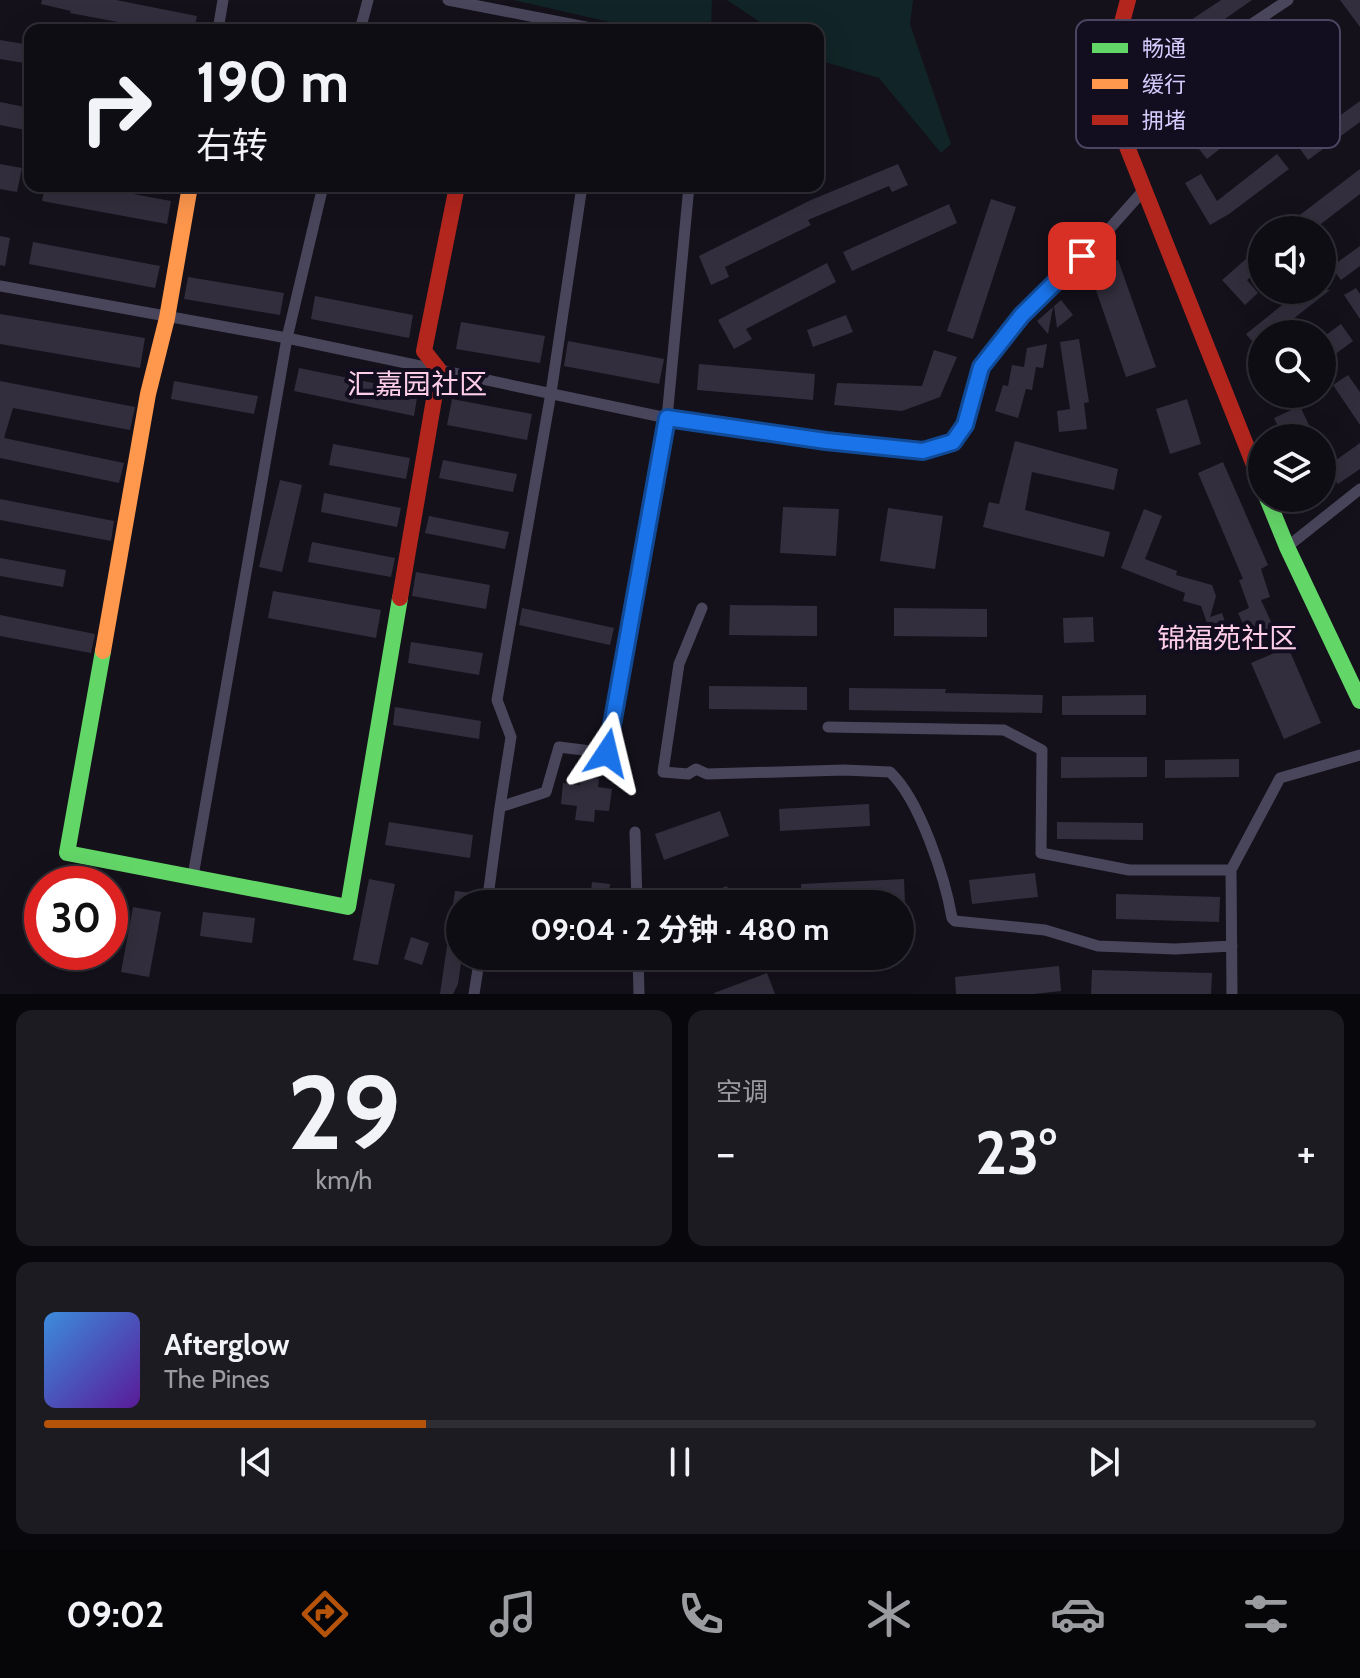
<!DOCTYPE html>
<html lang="zh">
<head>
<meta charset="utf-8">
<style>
	body { margin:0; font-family:Cabin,"Noto Sans SC",sans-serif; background:#1d1b22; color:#f1f3f6; height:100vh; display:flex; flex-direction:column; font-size:30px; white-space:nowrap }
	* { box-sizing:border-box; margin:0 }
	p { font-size:26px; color:#9b9ca0 }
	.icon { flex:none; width:44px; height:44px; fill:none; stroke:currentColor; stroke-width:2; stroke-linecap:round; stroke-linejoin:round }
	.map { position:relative; height:994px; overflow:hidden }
	.drawer { display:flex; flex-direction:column; gap:16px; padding:16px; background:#08070b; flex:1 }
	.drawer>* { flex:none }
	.banner { position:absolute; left:24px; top:24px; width:800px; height:168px; border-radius:16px; box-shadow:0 8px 32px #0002,0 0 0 2px #2f2d34; background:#0f0d14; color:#f1f3f6; overflow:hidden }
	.tools { position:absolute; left:1248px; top:216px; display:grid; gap:16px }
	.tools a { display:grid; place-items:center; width:88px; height:88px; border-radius:50%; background:#0f0d14; box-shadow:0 8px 32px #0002,0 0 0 2px #2f2d34; font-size:40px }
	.speed { position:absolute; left:24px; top:866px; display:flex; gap:16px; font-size:40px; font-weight:700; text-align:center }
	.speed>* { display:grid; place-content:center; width:104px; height:104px; border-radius:50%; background:#0f0d14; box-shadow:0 8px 32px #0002,0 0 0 2px #2f2d34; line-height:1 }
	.speed .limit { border:12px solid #d22; background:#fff; color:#111 }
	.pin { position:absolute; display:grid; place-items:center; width:68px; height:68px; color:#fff; margin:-34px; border-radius:16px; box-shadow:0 4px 12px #0006 }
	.me { position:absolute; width:88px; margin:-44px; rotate:10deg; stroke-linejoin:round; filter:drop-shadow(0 0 6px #0008) }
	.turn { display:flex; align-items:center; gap:28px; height:168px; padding:0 40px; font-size:36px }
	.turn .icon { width:104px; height:104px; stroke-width:2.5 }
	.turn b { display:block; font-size:56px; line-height:68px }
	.big { font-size:60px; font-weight:700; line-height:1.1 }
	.drawer .card { flex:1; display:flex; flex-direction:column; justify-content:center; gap:12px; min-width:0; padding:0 28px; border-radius:16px; background:#1d1b22 }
	.drawer .dial { align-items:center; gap:0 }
	.dial b { font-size:104px; line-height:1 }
	.song { display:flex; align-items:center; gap:24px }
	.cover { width:96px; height:96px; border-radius:12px; background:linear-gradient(135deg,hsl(210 70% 55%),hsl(270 70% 35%)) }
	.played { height:8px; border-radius:4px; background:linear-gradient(90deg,#b45309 30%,#2f2d34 30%) }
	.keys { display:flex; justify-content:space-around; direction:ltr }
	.heat { display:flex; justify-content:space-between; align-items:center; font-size:44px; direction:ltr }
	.drawer .tiles { flex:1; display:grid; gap:16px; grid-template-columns:1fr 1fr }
	.card:last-child { grid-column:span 2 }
	.trip { position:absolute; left:446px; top:890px; width:468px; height:80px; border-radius:40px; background:#0f0d14; box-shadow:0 8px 32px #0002,0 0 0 2px #2f2d34; font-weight:700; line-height:80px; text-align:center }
	.tab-bar { display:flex; height:128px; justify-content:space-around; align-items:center; background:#060508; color:#9b9ca0 }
	.tab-bar .icon { width:56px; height:56px }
	.tab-bar .selected { color:#b45309 }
	.tab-bar b { font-size:36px; color:#f1f3f6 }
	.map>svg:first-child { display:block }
</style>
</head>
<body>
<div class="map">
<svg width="1360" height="994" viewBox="0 0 1360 994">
	<rect width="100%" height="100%" fill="#14111b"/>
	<path fill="#112427" d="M 513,0 L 712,0 L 711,30 L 645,30 Z
		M 727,0 L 913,0 L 910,24 L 951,144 L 941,153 L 879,78 L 818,60 L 818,30 L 772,30 Z"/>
	<path fill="#322e3d" d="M 42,0 L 116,0 L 197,16 L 194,30 L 160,30 L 70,13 L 71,11 L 41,4 Z
		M 1221,0 L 1252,0 L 1202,35 L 1191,20 Z
		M 1340,0 L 1360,0 L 1360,27 Z
		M 0,40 L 30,45 L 30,64 L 0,59 Z
		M 1328,44 L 1338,57 L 1253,119 L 1255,121 L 1207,159 L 1195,144 Z
		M 1360,101 L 1360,122 L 1308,160 L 1298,146 Z
		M 0,102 L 30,108 L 30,131 L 0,125 Z
		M 1277,154 L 1289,169 L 1229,214 L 1210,225 L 1185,183 L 1201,174 L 1217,201 Z
		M 0,164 L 22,168 L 17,192 L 0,189 Z
		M 898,164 L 908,185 L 892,192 L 889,186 L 808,220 L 811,225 L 725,267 L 729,277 L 711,285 L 699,256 L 811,200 Z
		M 1360,169 L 1360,194 L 1313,230 L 1299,230 L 1292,221 Z
		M 45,186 L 90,186 L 171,201 L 167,224 L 42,201 Z
		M 991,199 L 1016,207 L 973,339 L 947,331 Z
		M 949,204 L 957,223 L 852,271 L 843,252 Z
		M 0,236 L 10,238 L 5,266 L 0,265 Z
		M 33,242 L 160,266 L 155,288 L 29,264 Z
		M 1262,245 L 1262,267 L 1247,280 L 1258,293 L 1245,305 L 1222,280 Z
		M 1360,246 L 1360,266 L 1341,280 L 1331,267 Z
		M 1118,260 L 1156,367 L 1126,377 L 1089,270 Z
		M 827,263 L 836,282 L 746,329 L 752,339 L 734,349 L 718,320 Z
		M 188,277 L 284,293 L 280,315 L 184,299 Z
		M 1356,288 L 1360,294 L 1360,319 L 1344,295 Z
		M 1301,290 L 1330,290 L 1274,334 L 1262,334 L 1262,353 L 1246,334 Z
		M 315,296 L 413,315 L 409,338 L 311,319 Z
		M 1061,300 L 1073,315 L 1057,328 L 1054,306 Z
		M 1053,307 L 1048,334 L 1037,321 Z
		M 0,314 L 145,338 L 140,368 L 0,344 Z
		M 846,315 L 853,332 L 813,347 L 807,330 Z
		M 461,322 L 545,336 L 540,363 L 456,349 Z
		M 1341,324 L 1353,341 L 1322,364 L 1322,338 Z
		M 1079,339 L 1089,402 L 1084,403 L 1087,429 L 1059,432 L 1057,411 L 1070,409 L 1060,342 Z
		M 568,341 L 664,359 L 659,384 L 564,366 Z
		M 1047,344 L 1043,368 L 1036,367 L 1032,390 L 1026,389 L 1018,418 L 995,411 L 1003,385 L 1008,386 L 1012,365 L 1024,367 L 1027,348 Z
		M 934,350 L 957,357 L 940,397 L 902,411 L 834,405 L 837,383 L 922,386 Z
		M 699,364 L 815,374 L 813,400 L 697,390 Z
		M 299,368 L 418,392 L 414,416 L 294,391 Z
		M 1348,375 L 1360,392 L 1360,425 L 1333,385 Z
		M 0,381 L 135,407 L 130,430 L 13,408 L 4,438 L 124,463 L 119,483 L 0,458 Z
		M 174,381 L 258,396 L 254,414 L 171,399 Z
		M 452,399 L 532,414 L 527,440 L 447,425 Z
		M 1187,399 L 1201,444 L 1170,454 L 1156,409 Z
		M 1300,406 L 1315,438 L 1284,438 L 1274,418 Z
		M 1015,441 L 1118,469 L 1114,490 L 1032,472 L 1025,510 L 1110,532 L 1104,557 L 983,527 L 989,502 L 999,504 Z
		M 1360,443 L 1360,469 L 1338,484 L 1325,468 Z
		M 333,444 L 410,458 L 406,479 L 329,465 Z
		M 443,460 L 517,474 L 513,492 L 439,478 Z
		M 1223,462 L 1268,565 L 1261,569 L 1270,597 L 1261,600 L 1274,628 L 1250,639 L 1238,613 L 1249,608 L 1239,580 L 1243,579 L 1198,473 Z
		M 280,480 L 302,485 L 282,572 L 259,567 Z
		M 324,493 L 401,508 L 397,527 L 321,512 Z
		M 0,499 L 114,521 L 111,541 L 0,520 Z
		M 783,507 L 839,509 L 836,556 L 780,553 Z
		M 888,508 L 943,516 L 935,569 L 880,561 Z
		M 1144,509 L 1162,516 L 1145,559 L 1177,571 L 1176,575 L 1212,585 L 1216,596 L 1210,617 L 1222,613 L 1231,640 L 1215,645 L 1201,606 L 1183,601 L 1185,593 L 1121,568 Z
		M 429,516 L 509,532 L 505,549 L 425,533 Z
		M 312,542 L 395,558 L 391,577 L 308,562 Z
		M 0,558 L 66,570 L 63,587 L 0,576 Z
		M 416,572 L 490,585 L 486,609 L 412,596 Z
		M 273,591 L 381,610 L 376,638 L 268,618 Z
		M 730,605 L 817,606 L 817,636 L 729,635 Z
		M 522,608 L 614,628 L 610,645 L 519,625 Z
		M 894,608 L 987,609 L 987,637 L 894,636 Z
		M 0,615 L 95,634 L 91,653 L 0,636 Z
		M 1093,617 L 1094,642 L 1064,643 L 1063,618 Z
		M 411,642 L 483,653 L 479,675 L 408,663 Z
		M 1288,647 L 1321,723 L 1284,739 L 1251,663 Z
		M 709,686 L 807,687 L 807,710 L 709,709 Z
		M 849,688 L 946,689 L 945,693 L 1043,695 L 1042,713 L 849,710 Z
		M 1146,695 L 1146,715 L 1062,715 L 1062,696 Z
		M 395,707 L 481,721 L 479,739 L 393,725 Z
		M 1061,757 L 1147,757 L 1147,777 L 1061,778 Z
		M 1239,759 L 1239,777 L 1165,778 L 1165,760 Z
		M 581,777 L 599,779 L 598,787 L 612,789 L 609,811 L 595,810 L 594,822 L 575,820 L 577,806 L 561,804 L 563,783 L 580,785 Z
		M 869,804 L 870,826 L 780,831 L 779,809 Z
		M 720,811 L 729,836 L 664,860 L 655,834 Z
		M 389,822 L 473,835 L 470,858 L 385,845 Z
		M 1057,822 L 1143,823 L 1143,840 L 1057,839 Z
		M 1035,873 L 1038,897 L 972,904 L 969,880 Z
		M 369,879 L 395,884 L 378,965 L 353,960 Z
		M 904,879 L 905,904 L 802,904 L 801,884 Z
		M 592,882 L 610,884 L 609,892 L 623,894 L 622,904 L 572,904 L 574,889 L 591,891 Z
		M 727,886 L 734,904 L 683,904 L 683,903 Z
		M 455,891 L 472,893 L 470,904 L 460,904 L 460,956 L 462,956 L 458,984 L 453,994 L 440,994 Z
		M 1116,894 L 1220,897 L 1219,922 L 1116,919 Z
		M 133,907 L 161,912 L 149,977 L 121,972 Z
		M 203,912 L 255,918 L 252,943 L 200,936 Z
		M 411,937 L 429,943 L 422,965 L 404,959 Z
		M 1059,966 L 1061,991 L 1034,994 L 956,994 L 955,977 Z
		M 1092,970 L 1212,973 L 1211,994 L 1091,994 Z
		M 767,973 L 775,994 L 715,994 L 714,993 Z"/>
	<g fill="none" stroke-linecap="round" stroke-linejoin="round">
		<path stroke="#49465c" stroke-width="11" d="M 448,0 L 601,30
			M 218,30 L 223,0
			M 360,30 L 368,0
			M 1113,99 L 1160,85 L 1288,0
			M 0,286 L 287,338 L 667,418 L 826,441 L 923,451 L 953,442 L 965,425 L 981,367 L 1022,315 L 1102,237 L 1143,191
			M 1287,547 L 1360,489
			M 702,608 L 679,664 L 663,772 L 688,774 L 696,769 L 707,774 L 844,770 L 890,772 C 920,800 945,878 952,918 L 955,921 L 1045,930 L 1098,946 L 1175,949 L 1232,946
			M 828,727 L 1004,730 L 1042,750 L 1041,853 L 1129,870 L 1231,870
			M 500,807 L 511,737 L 497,700 L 551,393 L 582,186
			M 635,832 L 637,904
			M 193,876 L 287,338 L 323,186
			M 487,904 L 500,807 L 546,792 L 559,747 L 607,753 L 667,418 L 689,186
			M 638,956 L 639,994
			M 474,994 L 480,956
			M 1232,994 L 1231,870 L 1280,778 L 1360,755"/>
		<path stroke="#63d668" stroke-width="16" d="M 1267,498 L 1287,547 L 1360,701
			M 103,651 L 67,853 L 348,907 L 400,598"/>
		<path stroke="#ff974d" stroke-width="16" d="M 103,651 L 148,394 L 167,318 L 190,186"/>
		<path stroke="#b3261e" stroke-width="16" d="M 1128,0 L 1113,56 L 1114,114 L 1262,485
			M 400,598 L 439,370 L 424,351 L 457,186"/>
	</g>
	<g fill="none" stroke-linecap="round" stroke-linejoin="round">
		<defs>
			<path id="route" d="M 607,753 L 667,418 L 826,441 L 923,451 L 953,442 L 965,425 L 981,367 L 1022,315 L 1082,256"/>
		</defs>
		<use href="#route" stroke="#114b97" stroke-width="20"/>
		<use href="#route" stroke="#1a73e8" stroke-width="14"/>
	</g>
	<g text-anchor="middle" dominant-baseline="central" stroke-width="8" stroke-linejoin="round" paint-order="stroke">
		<g font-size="28" fill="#fecee8" stroke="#120d1f">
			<text x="417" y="384">汇嘉园社区</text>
			<text x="1227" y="638">锦福苑社区</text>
		</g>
	</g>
	<rect x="1076" y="20" width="264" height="128" rx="12" fill="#120d1f" stroke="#4d4662" stroke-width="2"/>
	<rect x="1092" y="43" width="36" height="10" fill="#63d668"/>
	<rect x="1092" y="79" width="36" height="10" fill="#ff974d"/>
	<rect x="1092" y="115" width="36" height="10" fill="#b3261e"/>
	<g font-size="22" fill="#d6ccfe">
		<text x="1142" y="56">畅通</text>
		<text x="1142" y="92">缓行</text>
		<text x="1142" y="128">拥堵</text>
	</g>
</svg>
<div class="tools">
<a><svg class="icon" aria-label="sound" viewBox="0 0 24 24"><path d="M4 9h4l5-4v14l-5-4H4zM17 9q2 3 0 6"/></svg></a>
<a><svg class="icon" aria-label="search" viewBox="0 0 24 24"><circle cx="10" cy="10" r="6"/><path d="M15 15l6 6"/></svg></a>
<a><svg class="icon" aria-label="layers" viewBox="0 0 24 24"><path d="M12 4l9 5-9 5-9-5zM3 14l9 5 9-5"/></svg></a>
</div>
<div class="speed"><div class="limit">30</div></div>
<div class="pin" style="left:1082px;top:256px;background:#d93025"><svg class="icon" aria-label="arrive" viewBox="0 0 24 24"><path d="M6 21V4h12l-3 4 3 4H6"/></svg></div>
<svg class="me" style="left:607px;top:753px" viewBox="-20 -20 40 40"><path d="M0-17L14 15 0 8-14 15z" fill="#1a73e8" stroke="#fff" stroke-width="4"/></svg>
<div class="trip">09:04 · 2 分钟 · 480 m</div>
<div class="banner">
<div class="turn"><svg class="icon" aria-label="right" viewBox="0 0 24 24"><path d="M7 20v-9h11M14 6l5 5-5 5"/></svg><div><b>190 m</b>右转</div></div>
</div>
</div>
<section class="drawer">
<div class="tiles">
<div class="card dial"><b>29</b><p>km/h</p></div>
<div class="card"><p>空调</p>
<div class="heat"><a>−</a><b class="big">23°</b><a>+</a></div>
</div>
<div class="card">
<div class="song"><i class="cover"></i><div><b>Afterglow</b><p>The Pines</p></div></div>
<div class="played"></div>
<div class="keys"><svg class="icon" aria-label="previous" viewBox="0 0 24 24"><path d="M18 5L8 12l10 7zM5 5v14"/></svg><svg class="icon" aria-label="pause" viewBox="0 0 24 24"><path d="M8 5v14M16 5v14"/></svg><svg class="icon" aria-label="next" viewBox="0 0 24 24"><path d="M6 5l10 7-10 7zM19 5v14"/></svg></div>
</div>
</div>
</section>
<nav class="tab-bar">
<b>09:02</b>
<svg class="icon selected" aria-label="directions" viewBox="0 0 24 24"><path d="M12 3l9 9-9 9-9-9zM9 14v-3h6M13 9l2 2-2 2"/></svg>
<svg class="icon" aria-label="music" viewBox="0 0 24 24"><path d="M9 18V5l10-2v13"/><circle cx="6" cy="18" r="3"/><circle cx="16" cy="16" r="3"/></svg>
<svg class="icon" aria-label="phone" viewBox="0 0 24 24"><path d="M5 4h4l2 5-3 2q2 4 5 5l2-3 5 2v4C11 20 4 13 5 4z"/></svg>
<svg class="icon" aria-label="climate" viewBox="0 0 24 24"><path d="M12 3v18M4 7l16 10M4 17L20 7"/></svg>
<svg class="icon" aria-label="car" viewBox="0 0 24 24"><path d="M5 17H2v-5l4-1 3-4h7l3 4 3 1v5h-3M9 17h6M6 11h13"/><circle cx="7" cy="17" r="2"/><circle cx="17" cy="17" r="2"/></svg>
<svg class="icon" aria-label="filters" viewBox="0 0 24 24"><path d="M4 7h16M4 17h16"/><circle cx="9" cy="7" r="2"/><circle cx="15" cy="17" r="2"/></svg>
</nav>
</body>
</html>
